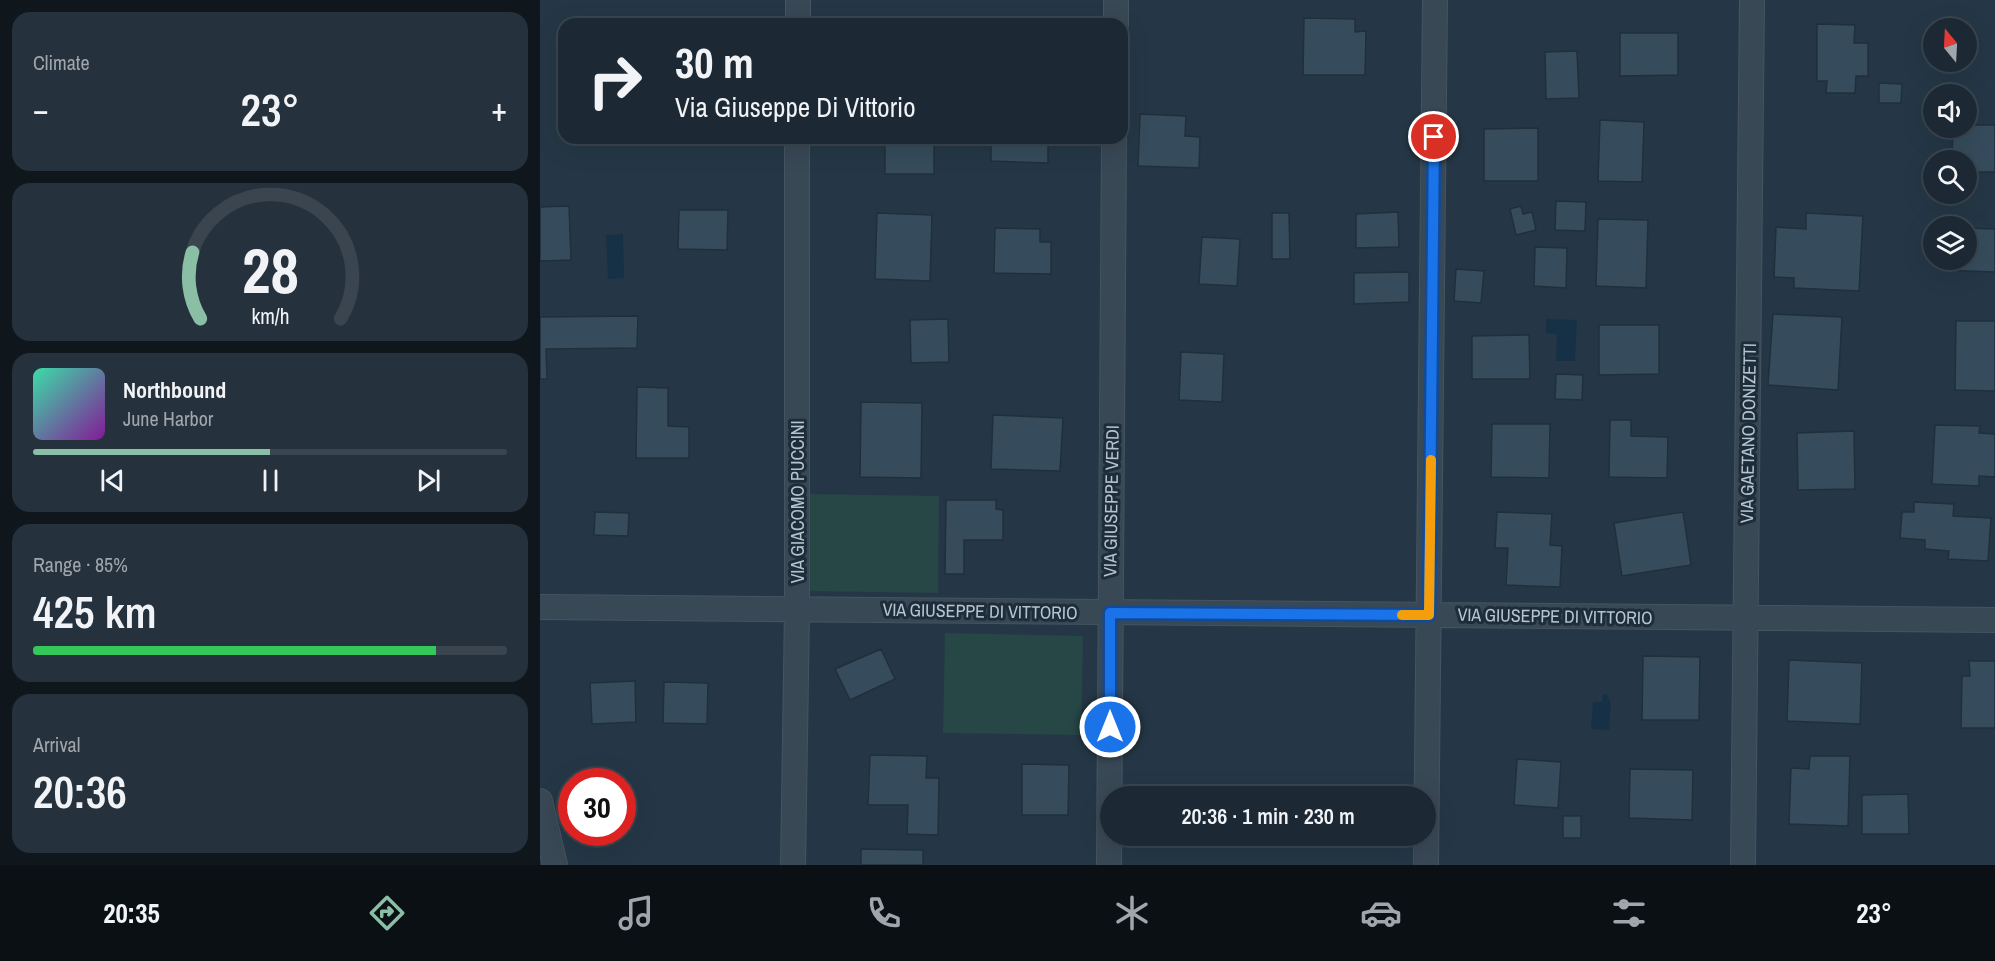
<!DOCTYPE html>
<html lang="en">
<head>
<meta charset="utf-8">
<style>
	body { margin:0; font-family:"Archivo Narrow",sans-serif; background:#25313c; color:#f1f3f6; height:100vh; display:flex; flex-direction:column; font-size:22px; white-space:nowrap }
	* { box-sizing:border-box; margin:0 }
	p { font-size:20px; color:#a0a6ac }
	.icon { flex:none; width:33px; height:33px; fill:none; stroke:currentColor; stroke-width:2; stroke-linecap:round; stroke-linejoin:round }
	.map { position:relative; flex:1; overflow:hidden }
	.sheet { display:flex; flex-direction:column; gap:12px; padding:12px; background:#0f171d; width:540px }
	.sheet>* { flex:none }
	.banner { position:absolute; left:18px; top:18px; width:570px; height:126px; border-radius:18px; box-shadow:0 6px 24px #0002,0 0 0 2px #3a454f; background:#1c2934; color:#f1f3f6; overflow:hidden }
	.needle { width:39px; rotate:342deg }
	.tools { position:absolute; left:1383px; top:18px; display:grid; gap:12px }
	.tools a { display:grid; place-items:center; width:54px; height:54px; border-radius:50%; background:#1c2934; box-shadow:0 6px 24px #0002,0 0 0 2px #3a454f; font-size:30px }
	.speed { position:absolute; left:18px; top:768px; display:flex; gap:12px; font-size:30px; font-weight:700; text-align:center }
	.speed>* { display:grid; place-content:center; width:78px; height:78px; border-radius:50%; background:#1c2934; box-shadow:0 6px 24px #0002,0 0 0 2px #3a454f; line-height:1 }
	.speed .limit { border:9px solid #d22; background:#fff; color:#111 }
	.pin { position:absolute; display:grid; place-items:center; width:51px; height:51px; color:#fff; margin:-26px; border:3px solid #fff; border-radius:50%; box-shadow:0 2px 6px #0007 }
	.me { position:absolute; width:66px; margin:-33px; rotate:0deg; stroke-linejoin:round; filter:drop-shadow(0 0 4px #0008) }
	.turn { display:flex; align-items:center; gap:21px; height:126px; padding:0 18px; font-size:27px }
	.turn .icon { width:78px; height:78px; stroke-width:2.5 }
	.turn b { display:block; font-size:42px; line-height:51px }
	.big { font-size:45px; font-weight:600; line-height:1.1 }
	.sheet .card { flex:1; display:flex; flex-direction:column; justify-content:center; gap:9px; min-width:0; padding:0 21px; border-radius:18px; background:#25313c }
	.sheet .dial { align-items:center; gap:0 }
	.dial svg { height:156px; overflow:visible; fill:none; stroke:#3a454f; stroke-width:7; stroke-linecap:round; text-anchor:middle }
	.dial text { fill:#f1f3f6; stroke:none }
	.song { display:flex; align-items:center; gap:18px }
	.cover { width:72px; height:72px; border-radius:9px; background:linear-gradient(135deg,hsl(160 70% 55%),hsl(290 70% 35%)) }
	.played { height:6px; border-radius:3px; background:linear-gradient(90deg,#8abfa5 50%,#3a454f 50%) }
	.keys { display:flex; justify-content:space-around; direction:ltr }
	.heat { display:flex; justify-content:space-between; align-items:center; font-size:33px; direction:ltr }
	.charge { height:9px; border-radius:4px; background:linear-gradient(90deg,#34c759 85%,#3a454f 0) }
	.trip { position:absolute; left:560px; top:786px; width:336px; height:60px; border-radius:30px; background:#1c2934; box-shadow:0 6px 24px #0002,0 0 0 2px #3a454f; font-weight:600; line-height:60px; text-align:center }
	.dock { display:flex; height:96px; justify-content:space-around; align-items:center; background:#0b1015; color:#a0a6ac }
	.dock .icon { width:42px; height:42px }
	.dock .selected { color:#8abfa5 }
	.dock b { font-size:27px; color:#f1f3f6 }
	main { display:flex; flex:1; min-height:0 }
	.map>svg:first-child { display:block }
</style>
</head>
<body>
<main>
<section class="sheet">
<div class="card"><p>Climate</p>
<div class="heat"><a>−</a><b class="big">23°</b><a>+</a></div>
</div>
<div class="card dial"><svg viewBox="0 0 100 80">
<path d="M14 69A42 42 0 1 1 86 69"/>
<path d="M14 69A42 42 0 0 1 10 35" stroke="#8abfa5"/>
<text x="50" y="56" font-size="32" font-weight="700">28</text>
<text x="50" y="72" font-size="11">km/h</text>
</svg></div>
<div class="card">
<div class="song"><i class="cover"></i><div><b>Northbound</b><p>June Harbor</p></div></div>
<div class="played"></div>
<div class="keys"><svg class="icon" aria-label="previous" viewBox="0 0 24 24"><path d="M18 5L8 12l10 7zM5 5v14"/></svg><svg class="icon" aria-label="pause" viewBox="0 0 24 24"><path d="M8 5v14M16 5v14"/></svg><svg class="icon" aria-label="next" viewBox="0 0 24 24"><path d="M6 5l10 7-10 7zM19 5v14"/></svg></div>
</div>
<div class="card"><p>Range · 85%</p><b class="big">425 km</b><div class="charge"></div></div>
<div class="card"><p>Arrival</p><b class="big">20:36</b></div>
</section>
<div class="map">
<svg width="1455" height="865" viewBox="0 0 1455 865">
	<rect width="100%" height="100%" fill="#253746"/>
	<path fill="#274646" d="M 268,494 L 399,496 L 398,593 L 266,591 Z
		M 405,633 L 543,636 L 541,735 L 403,733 Z"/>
	<path fill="#163045" d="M 83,234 L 84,278 L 68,279 L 66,235 Z
		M 1006,319 L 1037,320 L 1035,361 L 1016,361 L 1017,334 L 1006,333 Z
		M 1063,694 L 1067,694 L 1071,704 L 1069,730 L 1051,729 L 1053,702 L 1062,702 Z"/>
	<path fill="#364c5c" stroke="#202f3c" stroke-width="1.5" d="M 764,18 L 815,19 L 815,32 L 826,31 L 825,75 L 763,75 Z
		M 1277,24 L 1315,25 L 1314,43 L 1328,43 L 1328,76 L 1316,76 L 1315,93 L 1286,93 L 1287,81 L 1277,81 Z
		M 1080,33 L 1138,33 L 1138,75 L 1080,76 Z
		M 1037,51 L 1039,98 L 1006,99 L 1005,52 Z
		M 1339,83 L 1362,84 L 1361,103 L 1339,103 Z
		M 600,114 L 646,116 L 645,136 L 660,137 L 659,168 L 598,166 Z
		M 1060,120 L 1104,122 L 1102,182 L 1058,181 Z
		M 1426,125 L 1455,125 L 1455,172 L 1426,172 L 1426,160 L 1412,160 L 1413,128 L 1426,128 Z
		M 998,128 L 998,181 L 944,181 L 944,129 Z
		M 345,138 L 394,138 L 394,174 L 345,174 Z
		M 443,138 L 508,138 L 508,163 L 451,161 L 451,141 L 443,141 Z
		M 1016,201 L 1046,202 L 1045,231 L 1015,230 Z
		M 29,206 L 31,260 L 0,261 L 0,207 Z
		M 981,206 L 983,214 L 992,212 L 996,230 L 976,235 L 970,209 Z
		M 139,210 L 188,210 L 187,250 L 138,249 Z
		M 858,212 L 859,247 L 816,248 L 816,214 Z
		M 337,213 L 392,215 L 390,281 L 335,279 Z
		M 732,213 L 749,213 L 750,259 L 732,259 Z
		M 1266,213 L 1323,216 L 1319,291 L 1254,288 L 1254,278 L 1234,277 L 1236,227 L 1266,229 Z
		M 1058,219 L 1108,220 L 1106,288 L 1056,286 Z
		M 455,228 L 500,229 L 500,242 L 511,242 L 511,274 L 454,273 Z
		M 1426,228 L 1455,229 L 1455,272 L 1401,270 L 1401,260 L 1426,260 Z
		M 662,237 L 700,239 L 697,286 L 659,284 Z
		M 995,247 L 1027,248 L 1026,288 L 994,286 Z
		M 916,269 L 944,271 L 941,303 L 914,301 Z
		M 869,272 L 869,302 L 814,304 L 814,273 Z
		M 1233,314 L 1302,317 L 1298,390 L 1228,385 Z
		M 98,316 L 97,348 L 6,349 L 7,379 L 0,379 L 0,317 Z
		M 408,319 L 409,362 L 371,363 L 370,320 Z
		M 1416,321 L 1455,321 L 1455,391 L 1415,390 Z
		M 1059,325 L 1119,325 L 1119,374 L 1059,375 Z
		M 989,335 L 990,379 L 932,379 L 932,336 Z
		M 641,352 L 684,354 L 682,402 L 639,400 Z
		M 1016,374 L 1043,375 L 1042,400 L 1015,399 Z
		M 97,387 L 128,388 L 128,426 L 149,427 L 149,458 L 96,458 Z
		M 321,402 L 382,403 L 381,478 L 320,477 Z
		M 453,415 L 523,418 L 520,471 L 451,469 Z
		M 1070,420 L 1091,420 L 1091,436 L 1128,437 L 1127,478 L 1069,477 Z
		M 952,424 L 1010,424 L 1009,478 L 951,477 Z
		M 1395,425 L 1440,426 L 1439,433 L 1455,434 L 1455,477 L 1439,476 L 1439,486 L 1392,484 Z
		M 1314,431 L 1315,489 L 1258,490 L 1257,433 Z
		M 406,500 L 456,500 L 456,509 L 463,510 L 463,540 L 424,540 L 424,574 L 405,574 Z
		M 1374,502 L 1414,504 L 1413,516 L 1451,518 L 1448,561 L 1408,559 L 1409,551 L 1385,549 L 1385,540 L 1360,538 L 1362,512 L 1374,512 Z
		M 55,512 L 89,513 L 88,536 L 54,535 Z
		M 957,512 L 1012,514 L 1010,545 L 1022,546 L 1020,587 L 966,585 L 968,548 L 955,548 Z
		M 1143,512 L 1151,565 L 1082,576 L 1074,523 Z
		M 341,649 L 355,679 L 310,700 L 295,669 Z
		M 1103,656 L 1160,657 L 1159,720 L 1102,720 Z
		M 1249,660 L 1322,663 L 1320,724 L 1247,721 Z
		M 1429,661 L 1455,661 L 1455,728 L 1421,728 L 1422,676 L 1430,676 Z
		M 95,681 L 96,722 L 52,724 L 50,683 Z
		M 124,682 L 168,683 L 167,724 L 123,723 Z
		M 330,755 L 387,756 L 386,778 L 399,778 L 398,835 L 367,834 L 368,805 L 328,805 Z
		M 1270,756 L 1310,756 L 1308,826 L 1249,824 L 1251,768 L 1269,769 Z
		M 977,759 L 1021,762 L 1018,808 L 974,805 Z
		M 482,764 L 529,765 L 528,815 L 482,815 Z
		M 1090,769 L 1153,770 L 1152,820 L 1089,818 Z
		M 1368,794 L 1369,834 L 1322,834 L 1322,795 Z
		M 1023,816 L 1041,816 L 1041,838 L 1023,838 Z
		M 321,849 L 383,850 L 383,865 L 321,865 Z"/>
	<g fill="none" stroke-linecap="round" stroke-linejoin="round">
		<defs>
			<path id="minor" d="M 258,24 L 258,0
				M 576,24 L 576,0
				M 0,607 L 1455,620
				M 0,801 L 15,865
				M 253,865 L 257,609 L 257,138
				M 569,865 L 574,138
				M 886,865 L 895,0
				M 1203,865 L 1212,0"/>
		</defs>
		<use href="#minor" stroke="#465461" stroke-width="26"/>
		<use href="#minor" stroke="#394855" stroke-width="24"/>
	</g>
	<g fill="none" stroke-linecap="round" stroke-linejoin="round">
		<defs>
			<path id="route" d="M 570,727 L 570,613 L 889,615 L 894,137"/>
		</defs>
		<use href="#route" stroke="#114b97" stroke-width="15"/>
		<use href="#route" stroke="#1a73e8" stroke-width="10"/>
		<path stroke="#f59e0b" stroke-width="10" d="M 862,615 L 889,615 L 891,460"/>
	</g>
	<g text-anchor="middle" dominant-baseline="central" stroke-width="6" stroke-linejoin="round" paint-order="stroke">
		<g font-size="18" fill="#b7c3ce" stroke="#1e2d3a">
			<text transform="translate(1208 433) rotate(-89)">VIA GAETANO DONIZETTI</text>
			<text transform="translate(571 501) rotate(-89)">VIA GIUSEPPE VERDI</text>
			<text transform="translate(257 502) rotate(-90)">VIA GIACOMO PUCCINI</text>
			<text transform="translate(440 611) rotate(1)">VIA GIUSEPPE DI VITTORIO</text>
			<text transform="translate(1015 616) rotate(1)">VIA GIUSEPPE DI VITTORIO</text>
		</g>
	</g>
</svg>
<div class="tools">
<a><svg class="needle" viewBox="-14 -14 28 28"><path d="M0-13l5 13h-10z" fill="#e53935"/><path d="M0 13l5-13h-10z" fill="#a0a6ac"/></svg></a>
<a><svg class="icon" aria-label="sound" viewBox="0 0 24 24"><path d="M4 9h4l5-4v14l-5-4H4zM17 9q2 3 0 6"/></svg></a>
<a><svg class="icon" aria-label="search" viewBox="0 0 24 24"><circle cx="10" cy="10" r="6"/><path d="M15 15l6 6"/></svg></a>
<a><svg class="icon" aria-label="layers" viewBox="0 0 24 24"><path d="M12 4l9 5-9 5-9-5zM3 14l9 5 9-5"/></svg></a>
</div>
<div class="speed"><div class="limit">30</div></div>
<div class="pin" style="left:894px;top:137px;background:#d93025"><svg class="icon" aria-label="arrive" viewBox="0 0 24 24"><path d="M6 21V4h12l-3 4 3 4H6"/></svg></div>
<svg class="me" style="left:570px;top:727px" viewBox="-20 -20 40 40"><circle r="17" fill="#1a73e8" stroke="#fff" stroke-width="3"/><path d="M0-11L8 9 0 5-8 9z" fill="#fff"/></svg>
<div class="trip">20:36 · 1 min · 230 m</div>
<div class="banner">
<div class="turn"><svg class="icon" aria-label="right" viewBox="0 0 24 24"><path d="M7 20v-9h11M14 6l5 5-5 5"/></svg><div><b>30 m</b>Via Giuseppe Di Vittorio</div></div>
</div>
</div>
</main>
<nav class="dock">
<b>20:35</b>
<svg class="icon selected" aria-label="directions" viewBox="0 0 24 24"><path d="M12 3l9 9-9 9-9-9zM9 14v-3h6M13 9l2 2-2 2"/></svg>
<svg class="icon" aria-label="music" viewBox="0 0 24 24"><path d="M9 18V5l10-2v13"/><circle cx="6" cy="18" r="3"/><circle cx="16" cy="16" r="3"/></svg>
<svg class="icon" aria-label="phone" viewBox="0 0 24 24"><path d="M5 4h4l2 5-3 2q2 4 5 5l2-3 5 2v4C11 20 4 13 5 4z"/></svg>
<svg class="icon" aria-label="climate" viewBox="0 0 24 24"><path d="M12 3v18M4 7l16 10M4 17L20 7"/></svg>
<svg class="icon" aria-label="car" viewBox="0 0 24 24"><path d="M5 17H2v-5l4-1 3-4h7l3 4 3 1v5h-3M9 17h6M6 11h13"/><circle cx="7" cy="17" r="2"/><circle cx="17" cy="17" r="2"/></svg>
<svg class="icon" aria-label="filters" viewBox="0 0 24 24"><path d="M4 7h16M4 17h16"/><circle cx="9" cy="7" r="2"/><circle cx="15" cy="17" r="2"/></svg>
<b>23°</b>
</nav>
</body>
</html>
